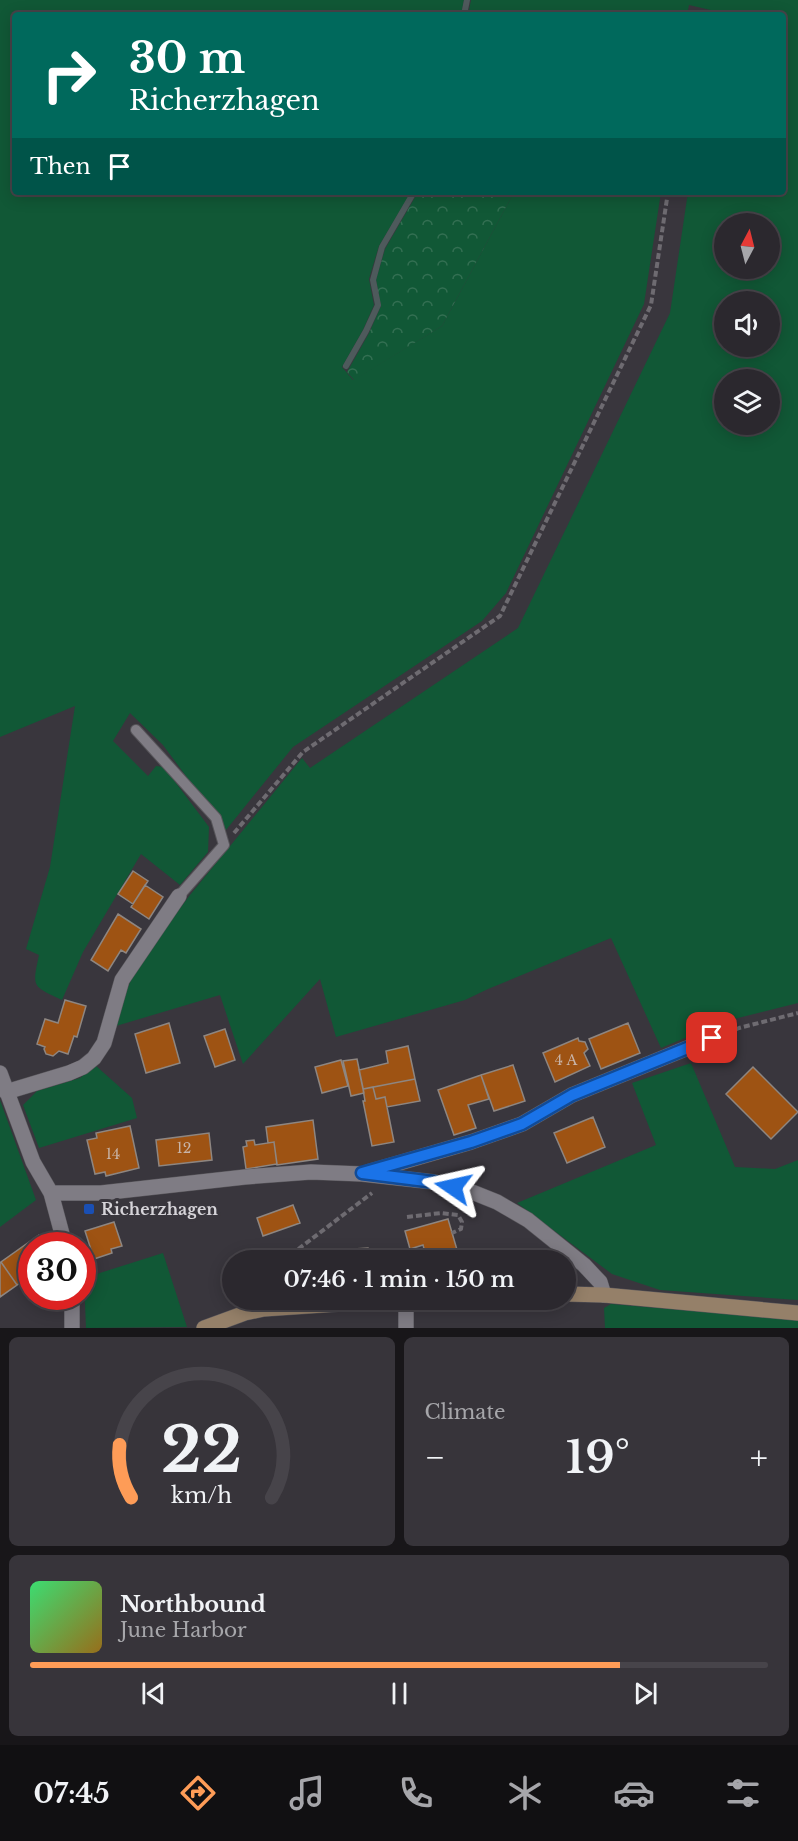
<!DOCTYPE html>
<html lang="en">
<head>
<meta charset="utf-8">
<style>
	body { margin:0; font-family:"Libre Baskerville",serif; background:#37343a; color:#f1f3f6; height:100vh; display:flex; flex-direction:column; font-size:22px; white-space:nowrap }
	* { box-sizing:border-box; margin:0 }
	p { font-size:20px; color:#a6a6aa }
	.icon { flex:none; width:33px; height:33px; fill:none; stroke:currentColor; stroke-width:2; stroke-linecap:round; stroke-linejoin:round }
	.map { position:relative; height:1328px; overflow:hidden }
	.details { display:flex; flex-direction:column; gap:9px; padding:9px; background:#181619; flex:1 }
	.details>* { flex:none }
	.top-card { position:absolute; left:12px; top:12px; width:774px; height:183px; border-radius:6px; box-shadow:0 3px 15px #0003,0 0 0 2px #47444a; background:#00695c; color:#fff; overflow:hidden }
	.needle { width:39px; rotate:7deg }
	.buttons { position:absolute; left:714px; top:213px; display:grid; gap:12px }
	.buttons a { display:grid; place-items:center; width:66px; height:66px; border-radius:50%; background:#2b282e; box-shadow:0 3px 15px #0003,0 0 0 2px #47444a; font-size:30px }
	.speed { position:absolute; left:18px; top:1232px; display:flex; gap:12px; font-size:30px; font-weight:700; text-align:center }
	.speed>* { display:grid; place-content:center; width:78px; height:78px; border-radius:50%; background:#2b282e; box-shadow:0 3px 15px #0003,0 0 0 2px #47444a; line-height:1 }
	.speed .limit { border:9px solid #d22; background:#fff; color:#111 }
	.pin { position:absolute; display:grid; place-items:center; width:51px; height:51px; color:#fff; margin:-26px; border-radius:12px; box-shadow:0 3px 9px #0006 }
	.me { position:absolute; width:66px; margin:-33px; rotate:281deg; stroke-linejoin:round; filter:drop-shadow(0 0 4px #0008) }
	.turn { display:flex; align-items:center; gap:21px; height:126px; padding:0 18px; font-size:27px }
	.turn .icon { width:78px; height:78px; stroke-width:2.5 }
	.turn b { display:block; font-size:42px; line-height:51px }
	.then { display:flex; align-items:center; height:57px; padding:0 18px; background:#0003; gap:12px; font-size:22px }
	.big { font-size:45px; font-weight:600; line-height:1.1 }
	.details .card { flex:1; display:flex; flex-direction:column; justify-content:center; gap:9px; min-width:0; padding:0 21px; border-radius:9px; background:#37343a }
	.details .dial { align-items:center; gap:0 }
	.dial svg { height:156px; overflow:visible; fill:none; stroke:#47444a; stroke-width:7; stroke-linecap:round; text-anchor:middle }
	.dial text { fill:#f1f3f6; stroke:none }
	.song { display:flex; align-items:center; gap:18px }
	.cover { width:72px; height:72px; border-radius:9px; background:linear-gradient(135deg,hsl(140 70% 55%),hsl(40 70% 35%)) }
	.played { height:6px; border-radius:3px; background:linear-gradient(90deg,#fe9c57 80%,#47444a 80%) }
	.keys { display:flex; justify-content:space-around; direction:ltr }
	.heat { display:flex; justify-content:space-between; align-items:center; font-size:33px; direction:ltr }
	.details .tiles { flex:1; display:grid; gap:9px; grid-template-columns:1fr 1fr }
	.card:last-child { grid-column:span 2 }
	.trip { position:absolute; left:222px; top:1250px; width:354px; height:60px; border-radius:30px; background:#2b282e; box-shadow:0 3px 15px #0003,0 0 0 2px #47444a; font-weight:600; line-height:60px; text-align:center }
	.tab-bar { display:flex; height:96px; justify-content:space-around; align-items:center; background:#111012; color:#a6a6aa }
	.tab-bar .icon { width:42px; height:42px }
	.tab-bar .on { color:#fe9c57 }
	.tab-bar b { font-size:27px; color:#f1f3f6 }
	.map>svg:first-child { display:block }
</style>
</head>
<body>
<div class="map">
<svg width="798" height="1328" viewBox="0 0 798 1328">
	<defs>
		<pattern id="forest-crowns" width="20" height="18" patternUnits="userSpaceOnUse" patternTransform="scale(1.5)"><rect width="20" height="18" fill="#115836"/><path d="M2 6a3 3 0 1 1 6 0M12 15a3 3 0 1 1 6 0" fill="none" stroke="#336f52"/></pattern>
	</defs>
	<rect width="100%" height="100%" fill="#39363d"/>
	<path fill="#115836" fill-rule="evenodd" d="M 0,0 L 464,0 L 461,15 L 15,15 L 15,192 L 411,192 L 379,246 L 369,279 L 374,305 L 363,330 L 342,367 L 353,380 L 442,326 L 514,192 L 661,192 L 644,304 L 506,593 L 482,621 L 293,747 L 226,830 L 163,745 L 130,713 L 113,741 L 148,776 L 156,766 L 164,767 L 209,827 L 208,852 L 180,885 L 141,854 L 83,952 L 62,1000 C 32,986 32,988 39,955 L 26,949 L 50,867 L 75,706 L 0,737 Z
		M 471,0 L 798,0 L 798,1003 L 726,1021 L 661,1048 L 611,938 L 488,989 L 465,1000 L 336,1037 L 320,979 L 243,1064 L 220,995 L 116,1026 L 124,996 L 138,964 L 190,895 L 302,758 L 310,768 L 518,628 L 670,313 L 688,192 L 783,192 L 783,15 L 715,15 L 715,11 L 689,5 L 687,15 L 468,15 ZM 724,224 L 770,224 L 770,268 L 724,268 ZM 724,302 L 770,302 L 770,346 L 724,346 ZM 724,380 L 770,380 L 770,424 L 724,424 Z
		M 691,1063 L 735,1167 L 775,1169 L 798,1160 L 798,1300 L 660,1290 L 612,1274 L 517,1203 L 656,1145 L 632,1083 Z
		M 95,1065 L 132,1098 L 137,1118 L 39,1148 L 23,1105 L 37,1091 L 80,1078 Z
		M 0,1100 L 36,1200 L 0,1227 Z
		M 163,1253 L 187,1327 L 86,1328 L 84,1278 Z
		M 611,1304 L 798,1320 L 798,1328 L 605,1328 L 604,1308 Z"/>
	<path fill="url(#forest-crowns)" d="M 418,192 L 514,192 L 442,326 L 354,380 L 347,372 L 369,333 L 381,306 L 376,280 L 385,249 Z"/>
	<g fill="none" stroke-linecap="round" stroke-linejoin="round">
		<path stroke="#4e5a5c" stroke-width="6" d="M 464,15 L 467,0
			M 346,366 L 366,331 L 378,305 L 373,280 L 382,247 L 414,192"/>
	</g>
	<path fill="#9e5313" stroke="#8e8681" stroke-width="1.5" d="M 133,871 L 148,881 L 133,904 L 118,894 Z
		M 145,885 L 163,897 L 149,919 L 131,907 Z
		M 118,914 L 141,929 L 126,953 L 121,950 L 108,971 L 91,960 Z
		M 65,1000 L 86,1006 L 77,1037 L 74,1036 L 68,1054 L 59,1051 L 53,1056 L 46,1054 L 44,1049 L 45,1047 L 37,1044 L 45,1019 L 58,1023 Z
		M 169,1023 L 180,1063 L 146,1073 L 135,1034 Z
		M 628,1023 L 640,1053 L 601,1069 L 589,1039 Z
		M 225,1029 L 235,1060 L 215,1067 L 204,1036 Z
		M 578,1038 L 579,1041 L 585,1042 L 588,1049 L 584,1053 L 590,1066 L 555,1082 L 543,1053 Z
		M 408,1046 L 415,1079 L 363,1089 L 359,1070 L 388,1063 L 386,1051 Z
		M 357,1059 L 364,1093 L 351,1096 L 343,1061 Z
		M 341,1060 L 348,1086 L 322,1093 L 315,1067 Z
		M 513,1065 L 525,1101 L 494,1111 L 481,1075 Z
		M 753,1067 L 798,1112 L 771,1139 L 726,1094 Z
		M 481,1075 L 489,1099 L 468,1105 L 476,1128 L 454,1135 L 438,1090 Z
		M 415,1079 L 420,1101 L 387,1107 L 385,1097 L 376,1099 L 373,1087 Z
		M 373,1087 L 376,1099 L 385,1097 L 394,1142 L 372,1146 L 363,1101 L 365,1101 L 363,1089 Z
		M 593,1117 L 605,1147 L 567,1163 L 554,1133 Z
		M 313,1120 L 318,1159 L 277,1165 L 274,1142 L 268,1143 L 266,1127 Z
		M 130,1126 L 139,1168 L 106,1176 L 105,1172 L 95,1174 L 87,1140 L 97,1138 L 96,1133 Z
		M 209,1133 L 212,1160 L 159,1166 L 156,1140 Z
		M 254,1140 L 255,1145 L 274,1142 L 277,1164 L 246,1169 L 243,1147 L 247,1146 L 246,1141 Z
		M 293,1205 L 300,1223 L 263,1236 L 257,1218 Z
		M 448,1219 L 460,1260 L 427,1260 L 423,1245 L 410,1249 L 405,1231 Z
		M 114,1222 L 122,1246 L 111,1249 L 112,1253 L 94,1259 L 85,1231 Z
		M 39,1235 L 47,1245 L 32,1245 L 32,1274 L 17,1285 L 1,1262 Z
		M 368,1248 L 369,1260 L 340,1260 L 339,1250 Z
		M 340,1255 L 340,1260 L 299,1260 L 299,1258 Z
		M 1,1262 L 17,1285 L 0,1297 L 0,1263 Z"/>
	<g fill="none" stroke-linecap="round" stroke-linejoin="round">
		<defs>
			<path id="lane" d="M 136,730 L 216,818 L 224,845 L 179,896"/>
			<path id="street" d="M 0,1073 L 33,1162 L 51,1193 L 65,1245
				M 6,1092 L 69,1073 L 83,1067 L 94,1058 L 104,1043 L 122,980 L 179,896
				M 368,1172 L 471,1142 L 522,1124 L 572,1095 L 712,1038
				M 51,1193 L 101,1193 L 245,1177 L 311,1172 L 362,1174 L 434,1182 L 472,1192 L 497,1202 L 528,1220 L 584,1265 L 600,1282 L 604,1295
				M 72,1296 L 72,1328
				M 406,1328 L 406,1299"/>
			<path id="secondary" d="M 566,1294 L 604,1295 L 798,1313
				M 204,1328 L 245,1313 L 264,1309 L 412,1299"/>
		</defs>
		<use href="#lane" stroke="#57555a" stroke-width="12"/>
		<use href="#street" stroke="#57555a" stroke-width="16"/>
		<use href="#secondary" stroke="#57555a" stroke-width="16"/>
		<path stroke="#6e6b71" stroke-width="4" stroke-dasharray="6 3" stroke-linecap="butt" d="M 696,15 L 696,12
			M 234,833 L 303,752 L 500,616 L 651,305 L 668,192
			M 727,1033 L 739,1028 L 798,1013
			M 407,1217 L 441,1213 L 458,1215 L 462,1222 L 461,1229 L 452,1233
			M 284,1260 L 372,1193"/>
		<use href="#lane" stroke="#7f7c84" stroke-width="10"/>
		<use href="#street" stroke="#7f7c84" stroke-width="15"/>
		<use href="#secondary" stroke="#958069" stroke-width="15"/>
	</g>
	<g fill="none" stroke-linecap="round" stroke-linejoin="round">
		<defs>
			<path id="route" d="M 453,1187 L 434,1182 L 362,1173 L 471,1142 L 522,1124 L 572,1095 L 712,1038"/>
		</defs>
		<use href="#route" stroke="#114b97" stroke-width="15"/>
		<use href="#route" stroke="#1a73e8" stroke-width="10"/>
	</g>
	<rect fill="#1a4fb4" stroke="#39363d" stroke-width="2" x="83" y="1203" width="12" height="12" rx="3"/>
	<g text-anchor="middle" dominant-baseline="central" stroke-width="6" stroke-linejoin="round" paint-order="stroke">
		<g font-size="14" fill="#c8b4a8">
			<text x="566" y="1060">4 A</text>
			<text x="184" y="1148">12</text>
			<text x="113" y="1154">14</text>
		</g>
		<g font-size="16" font-weight="bold" fill="#d6d4d9" stroke="#39363d" text-anchor="start">
			<text x="101" y="1209">Richerzhagen</text>
		</g>
	</g>
</svg>
<div class="buttons">
<a><svg class="needle" viewBox="-14 -14 28 28"><path d="M0-13l5 13h-10z" fill="#e53935"/><path d="M0 13l5-13h-10z" fill="#a6a6aa"/></svg></a>
<a><svg class="icon" aria-label="sound" viewBox="0 0 24 24"><path d="M4 9h4l5-4v14l-5-4H4zM17 9q2 3 0 6"/></svg></a>
<a><svg class="icon" aria-label="layers" viewBox="0 0 24 24"><path d="M12 4l9 5-9 5-9-5zM3 14l9 5 9-5"/></svg></a>
</div>
<div class="speed"><div class="limit">30</div></div>
<div class="pin" style="left:712px;top:1038px;background:#d93025"><svg class="icon" aria-label="arrive" viewBox="0 0 24 24"><path d="M6 21V4h12l-3 4 3 4H6"/></svg></div>
<svg class="me" style="left:453px;top:1187px" viewBox="-20 -20 40 40"><path d="M0-17L14 15 0 8-14 15z" fill="#1a73e8" stroke="#fff" stroke-width="4"/></svg>
<div class="trip">07:46 · 1 min · 150 m</div>
<div class="top-card">
<div class="turn"><svg class="icon" aria-label="right" viewBox="0 0 24 24"><path d="M7 20v-9h11M14 6l5 5-5 5"/></svg><div><b>30 m</b>Richerzhagen</div></div>
<div class="then">Then<svg class="icon" aria-label="arrive" viewBox="0 0 24 24"><path d="M6 21V4h12l-3 4 3 4H6"/></svg></div>
</div>
</div>
<section class="details">
<div class="tiles">
<div class="card dial"><svg viewBox="0 0 100 80">
<path d="M14 69A42 42 0 1 1 86 69"/>
<path d="M14 69A42 42 0 0 1 8 42" stroke="#fe9c57"/>
<text x="50" y="56" font-size="32" font-weight="700">22</text>
<text x="50" y="72" font-size="11">km/h</text>
</svg></div>
<div class="card"><p>Climate</p>
<div class="heat"><a>−</a><b class="big">19°</b><a>+</a></div>
</div>
<div class="card">
<div class="song"><i class="cover"></i><div><b>Northbound</b><p>June Harbor</p></div></div>
<div class="played"></div>
<div class="keys"><svg class="icon" aria-label="previous" viewBox="0 0 24 24"><path d="M18 5L8 12l10 7zM5 5v14"/></svg><svg class="icon" aria-label="pause" viewBox="0 0 24 24"><path d="M8 5v14M16 5v14"/></svg><svg class="icon" aria-label="next" viewBox="0 0 24 24"><path d="M6 5l10 7-10 7zM19 5v14"/></svg></div>
</div>
</div>
</section>
<nav class="tab-bar">
<b>07:45</b>
<svg class="icon on" aria-label="directions" viewBox="0 0 24 24"><path d="M12 3l9 9-9 9-9-9zM9 14v-3h6M13 9l2 2-2 2"/></svg>
<svg class="icon" aria-label="music" viewBox="0 0 24 24"><path d="M9 18V5l10-2v13"/><circle cx="6" cy="18" r="3"/><circle cx="16" cy="16" r="3"/></svg>
<svg class="icon" aria-label="phone" viewBox="0 0 24 24"><path d="M5 4h4l2 5-3 2q2 4 5 5l2-3 5 2v4C11 20 4 13 5 4z"/></svg>
<svg class="icon" aria-label="climate" viewBox="0 0 24 24"><path d="M12 3v18M4 7l16 10M4 17L20 7"/></svg>
<svg class="icon" aria-label="car" viewBox="0 0 24 24"><path d="M5 17H2v-5l4-1 3-4h7l3 4 3 1v5h-3M9 17h6M6 11h13"/><circle cx="7" cy="17" r="2"/><circle cx="17" cy="17" r="2"/></svg>
<svg class="icon" aria-label="filters" viewBox="0 0 24 24"><path d="M4 7h16M4 17h16"/><circle cx="9" cy="7" r="2"/><circle cx="15" cy="17" r="2"/></svg>
</nav>
</body>
</html>
